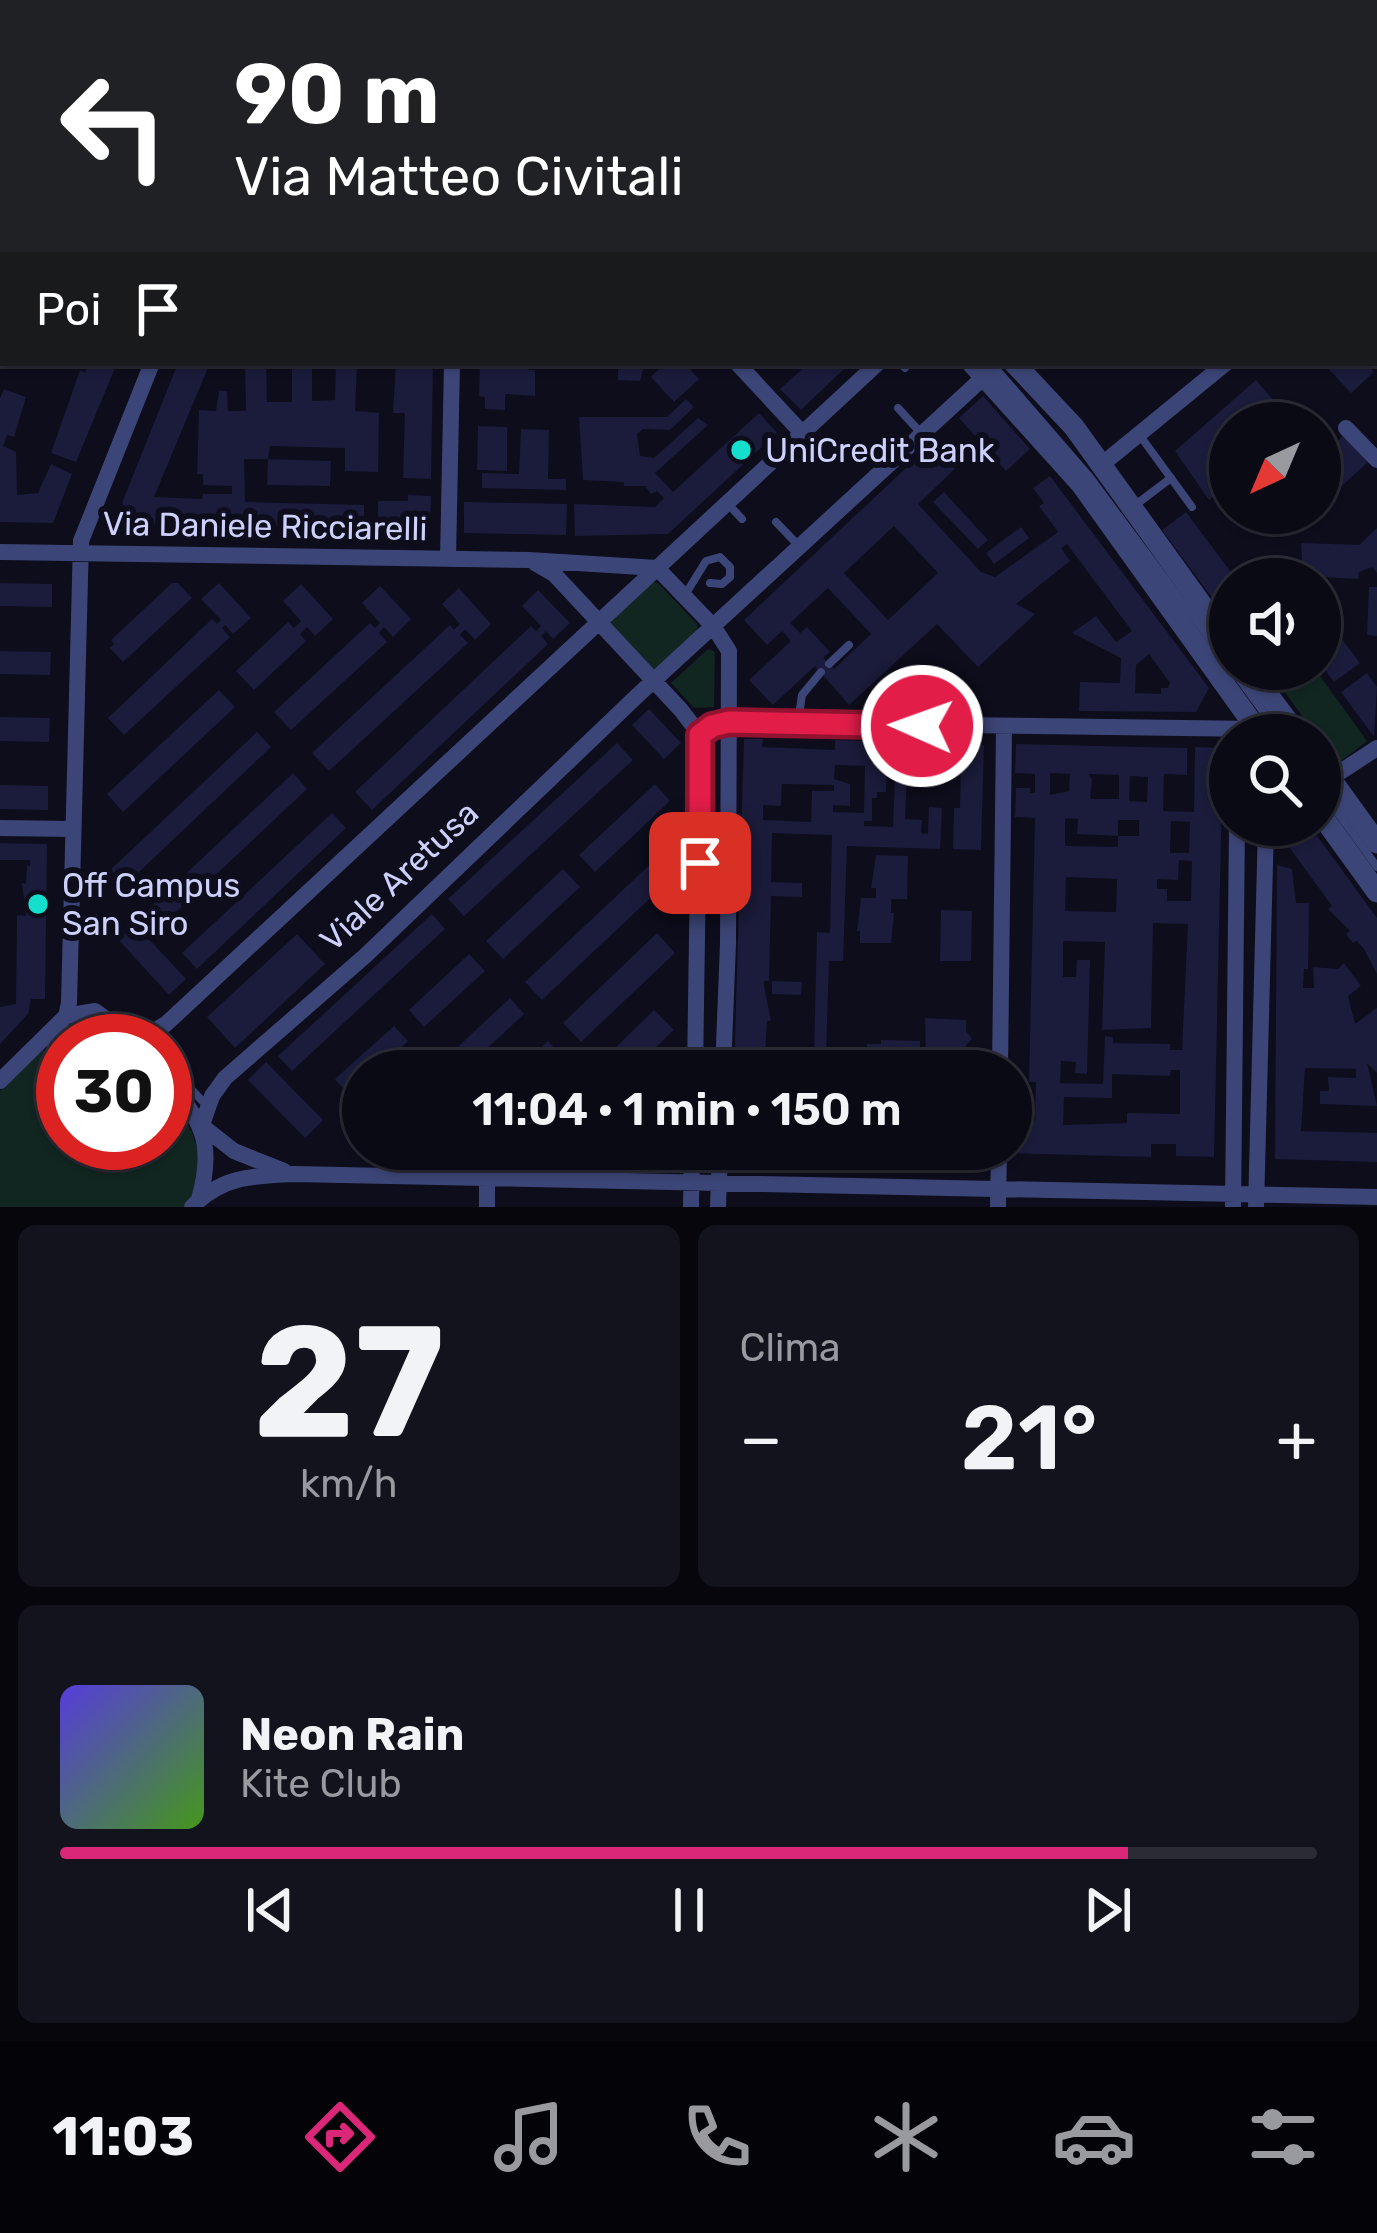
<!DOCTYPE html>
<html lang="it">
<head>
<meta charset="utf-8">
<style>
	body { margin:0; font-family:Rubik,sans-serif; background:#13131e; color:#f1f3f6; height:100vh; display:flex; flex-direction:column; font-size:45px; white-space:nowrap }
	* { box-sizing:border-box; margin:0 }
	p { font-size:39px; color:#999aa0 }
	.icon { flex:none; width:66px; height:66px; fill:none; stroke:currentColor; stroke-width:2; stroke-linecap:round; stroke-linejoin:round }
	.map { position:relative; height:1207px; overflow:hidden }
	.sheet { display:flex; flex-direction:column; gap:18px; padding:18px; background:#06060c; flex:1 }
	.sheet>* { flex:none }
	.banner { position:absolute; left:0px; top:0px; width:1377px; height:366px; box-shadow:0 3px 9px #0004,0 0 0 3px #2a2b34; background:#202124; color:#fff; overflow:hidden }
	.needle { width:78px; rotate:224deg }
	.tools { position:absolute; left:1209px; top:402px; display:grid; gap:24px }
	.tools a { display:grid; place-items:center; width:132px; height:132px; border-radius:50%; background:#0a0a15; box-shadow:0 3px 9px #0004,0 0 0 3px #2a2b34; font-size:60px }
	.speed { position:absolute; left:36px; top:1014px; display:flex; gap:24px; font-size:60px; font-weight:700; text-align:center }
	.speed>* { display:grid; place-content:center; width:156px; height:156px; border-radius:50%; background:#0a0a15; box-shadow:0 3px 9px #0004,0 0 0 3px #2a2b34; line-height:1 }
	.speed .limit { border:18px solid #d22; background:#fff; color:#111 }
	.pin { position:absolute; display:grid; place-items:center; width:102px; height:102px; color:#fff; margin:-51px; border-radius:24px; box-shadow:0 6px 18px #0006 }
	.me { position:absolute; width:132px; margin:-66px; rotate:272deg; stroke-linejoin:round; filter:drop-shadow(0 0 9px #0008) }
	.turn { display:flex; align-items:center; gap:42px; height:252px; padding:0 36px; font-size:54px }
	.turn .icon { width:156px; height:156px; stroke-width:2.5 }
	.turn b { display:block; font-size:84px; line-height:102px }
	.then { display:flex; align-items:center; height:114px; padding:0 36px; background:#0003; gap:24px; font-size:45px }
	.big { font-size:90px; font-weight:600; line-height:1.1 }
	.sheet .card { flex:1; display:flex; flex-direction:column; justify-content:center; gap:18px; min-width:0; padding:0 42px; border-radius:18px; background:#13131e }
	.sheet .dial { align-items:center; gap:0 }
	.dial b { font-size:156px; line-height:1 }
	.song { display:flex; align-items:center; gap:36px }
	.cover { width:144px; height:144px; border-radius:18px; background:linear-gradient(135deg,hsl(250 70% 55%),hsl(100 70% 35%)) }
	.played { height:12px; border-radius:6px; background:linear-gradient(90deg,#db2777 85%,#2a2b34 85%) }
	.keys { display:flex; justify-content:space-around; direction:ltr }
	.heat { display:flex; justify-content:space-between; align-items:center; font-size:66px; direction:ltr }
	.sheet .tiles { flex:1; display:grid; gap:18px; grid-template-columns:1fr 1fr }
	.card:last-child { grid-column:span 2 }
	.trip { position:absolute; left:342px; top:1050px; width:690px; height:120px; border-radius:60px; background:#0a0a15; box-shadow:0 3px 9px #0004,0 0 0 3px #2a2b34; font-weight:600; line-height:120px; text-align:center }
	.tabs { display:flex; height:192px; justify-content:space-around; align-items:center; background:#040408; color:#999aa0 }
	.tabs .icon { width:84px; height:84px }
	.tabs .on { color:#db2777 }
	.tabs b { font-size:54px; color:#f1f3f6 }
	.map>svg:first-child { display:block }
</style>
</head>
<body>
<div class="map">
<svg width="1377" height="1207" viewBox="0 0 1377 1207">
	<rect width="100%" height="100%" fill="#0d0d1c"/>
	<path fill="#112621" d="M 650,581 L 658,583 L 697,624 L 698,632 L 658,669 L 648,667 L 611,627 L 609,619 Z
		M 708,649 L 715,652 L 714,707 L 694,708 L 671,683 Z
		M 1268,669 L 1315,669 L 1367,741 L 1337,764 L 1320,735 L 1316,735 Z
		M 63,1041 L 63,1143 L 165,1143 L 165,1088 C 190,1122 217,1168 185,1207 L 0,1207 L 0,1091 L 35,1054 Z"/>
	<path fill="#1b1b3b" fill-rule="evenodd" d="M 89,363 L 117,363 L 76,462 L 51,453 L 80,370 L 85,373 Z
		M 178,363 L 210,363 L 154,497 L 202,499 L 203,494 L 232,494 L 232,486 L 203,485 L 203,474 L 197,474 L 199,410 L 216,411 L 219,391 L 227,391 L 228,411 L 246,411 L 245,363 L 266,363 L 267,402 L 292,402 L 292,363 L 312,363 L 312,401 L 335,400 L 336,363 L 357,363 L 355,411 L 379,413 L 378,472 L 345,471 L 345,448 L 270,446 L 268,459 L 244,459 L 245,502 L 364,505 L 364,529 L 139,524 L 122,503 Z
		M 396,363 L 433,363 L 431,479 L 403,478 L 405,413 L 393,413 Z
		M 480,363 L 526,364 L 528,370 L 535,370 L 535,396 L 505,394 L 505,410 L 485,409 L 485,397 L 479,396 Z
		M 618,363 L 645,363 L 640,381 L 618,380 Z
		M 652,363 L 684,363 L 699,379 L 674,402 L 651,377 L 659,369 Z
		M 809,363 L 850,363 L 801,410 L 780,389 Z
		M 1323,363 L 1366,363 L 1374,372 L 1351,393 Z
		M 1256,380 L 1276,403 L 1255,423 L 1230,423 L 1230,446 L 1221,454 L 1230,467 L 1230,484 L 1209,500 L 1175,451 Z
		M 4,389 L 26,397 L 14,437 L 7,435 L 3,446 L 16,452 L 17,495 L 38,493 L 51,464 L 72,474 L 53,523 L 0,522 L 0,398 Z
		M 983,396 L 1030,449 L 1006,471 L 959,418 Z
		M 686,399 L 694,407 L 670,430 L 643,429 L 637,434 L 640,456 L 654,458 L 698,418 L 708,425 L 655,473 L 673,492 L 759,413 L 777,433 L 668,534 L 575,536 L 574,504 L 655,507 L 664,498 L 657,491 L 651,494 L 645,486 L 624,486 L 624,482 L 583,480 L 579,417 L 667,417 Z
		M 478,426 L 507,427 L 507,471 L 477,470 Z
		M 521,429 L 549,430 L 548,479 L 566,479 L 566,490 L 482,488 L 482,473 L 519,474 Z
		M 1344,434 L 1369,461 L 1320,506 L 1320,462 Z
		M 937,439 L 960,464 L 918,504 L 981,572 L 995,577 L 1058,532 L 1039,506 L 1044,503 L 1033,488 L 1050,476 L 1209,688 L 1196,712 L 1079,711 L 1080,682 L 1120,683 L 1121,658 L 1072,633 L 1096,616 L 1116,642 L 1132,631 L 1067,544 L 1061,548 L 1070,561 L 1016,604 L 1035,614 L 978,667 L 937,624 L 849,705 L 815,666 L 773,705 L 749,680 L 791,641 L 782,631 L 767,645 L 744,620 ZM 894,526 L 938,573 L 888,620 L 844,573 ZM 828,588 L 871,634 L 834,669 L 823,658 L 830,652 L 807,627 L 800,633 L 790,623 ZM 1149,654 L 1170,683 L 1168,688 L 1161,688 L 1161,694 L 1135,693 L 1136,665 Z
		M 268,459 L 331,461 L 330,486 L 267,485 Z
		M 944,492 L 988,540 L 978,549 L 933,502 Z
		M 408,495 L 431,496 L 430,530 L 378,529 L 378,501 L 408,501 Z
		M 464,502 L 567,504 L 566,535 L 464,533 Z
		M 1186,512 L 1236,579 L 1230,579 L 1230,622 L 1162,530 Z
		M 1021,527 L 1029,538 L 994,564 L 986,553 Z
		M 1377,528 L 1377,573 L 1372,567 L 1359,572 L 1358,579 L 1303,576 L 1301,543 L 1359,545 Z
		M 0,583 L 52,584 L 52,607 L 0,606 Z
		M 172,583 L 178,583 L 192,598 L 123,662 L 110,648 L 114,644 L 111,640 Z
		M 219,583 L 251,618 L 233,634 L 225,625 L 222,628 L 230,637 L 124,735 L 108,718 L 212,619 L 217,624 L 221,620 L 201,599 Z
		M 301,584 L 333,619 L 315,636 L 307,627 L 300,634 L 306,641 L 254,690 L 236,671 L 288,622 L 294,628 L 301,621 L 283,601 Z
		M 380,586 L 411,619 L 393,637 L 384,627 L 379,633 L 387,642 L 291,730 L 274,712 L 370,623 L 375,628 L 380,623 L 362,603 Z
		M 1369,587 L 1377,587 L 1377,636 L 1367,635 Z
		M 459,588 L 491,624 L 475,640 L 465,629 L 460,635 L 468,643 L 329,771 L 312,753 L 450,625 L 454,630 L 460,624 L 442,604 Z
		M 538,590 L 570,623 L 553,639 L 546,631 L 541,636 L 548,644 L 372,810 L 355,792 L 531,626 L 536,631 L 541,626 L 522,606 Z
		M 1326,618 L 1360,663 L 1334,682 L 1320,663 L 1320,622 Z
		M 0,651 L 51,652 L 50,675 L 0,674 Z
		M 1367,673 L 1377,687 L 1374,737 L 1341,692 Z
		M 219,690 L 235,707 L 123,812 L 107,794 Z
		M 649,709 L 681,743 L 664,759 L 632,725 Z
		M 0,717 L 50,718 L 49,742 L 0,741 Z
		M 257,732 L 271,747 L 122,888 L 107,873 Z
		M 744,739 L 763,739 L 762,747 L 835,750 L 835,740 L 984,745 L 981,850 L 953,849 L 954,808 L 960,808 L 961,766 L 930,765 L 930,772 L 887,770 L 886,792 L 877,792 L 877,798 L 872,798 L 872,821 L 864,821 L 864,826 L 893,827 L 895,775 L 907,775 L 905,819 L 922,820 L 921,833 L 928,834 L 929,807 L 942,808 L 940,849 L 847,846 L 843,961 L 829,961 L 826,1056 L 867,1057 L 867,1044 L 881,1044 L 881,1040 L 920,1041 L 920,1064 L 976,1066 L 976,1071 L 783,1071 L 783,1055 L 814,1056 L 817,932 L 830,933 L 832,835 L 772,833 L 771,882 L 802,883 L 802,897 L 771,896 L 769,981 L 764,981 L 764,986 L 771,1021 L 767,1021 L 764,1071 L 734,1071 ZM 835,765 L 865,766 L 864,813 L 833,812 L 833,805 L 850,806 L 850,784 L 834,779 ZM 782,784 L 834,785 L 834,791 L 812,791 L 811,822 L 763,820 L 763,805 L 781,806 Z
		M 617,743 L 633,760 L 464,916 L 448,899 Z
		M 1016,744 L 1187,748 L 1187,775 L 1164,774 L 1163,811 L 1194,812 L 1195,747 L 1223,748 L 1214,1157 L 1176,1156 L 1176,1144 L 1151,1144 L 1151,1157 L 1009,1153 L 1011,1121 L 1035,1121 L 1036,1082 L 1029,1082 L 1035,818 L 1015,817 L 1016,788 L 1030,788 L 1030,793 L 1035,793 L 1035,774 L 1015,773 ZM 1050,773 L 1070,774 L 1069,791 L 1050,795 ZM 1088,774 L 1119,775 L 1119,799 L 1090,799 L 1092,779 ZM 1130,776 L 1148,777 L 1147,802 L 1129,801 ZM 1065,818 L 1078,819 L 1077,834 L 1118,836 L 1118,820 L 1139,820 L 1139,836 L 1118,836 L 1118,847 L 1065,846 ZM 1171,821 L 1190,822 L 1189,853 L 1170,853 ZM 1179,860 L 1192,861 L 1191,901 L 1167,901 L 1167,889 L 1157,889 L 1157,879 L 1178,880 ZM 1066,877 L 1117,879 L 1116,912 L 1065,911 ZM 1153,923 L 1188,924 L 1182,1050 L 1170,1050 L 1170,1044 L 1113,1043 L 1113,1037 L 1105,1036 L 1103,1084 L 1060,1083 L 1061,1061 L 1076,1062 L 1075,1073 L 1087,1074 L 1090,960 L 1077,960 L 1076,977 L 1063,977 L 1063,941 L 1105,942 L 1102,1030 L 1151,1028 ZM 1171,1070 L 1180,1070 L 1180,1114 L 1127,1113 L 1127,1123 L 1063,1125 L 1064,1097 L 1112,1098 L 1112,1074 L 1170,1076 Z
		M 293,773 L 307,789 L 158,929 L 143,914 Z
		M 655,784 L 670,801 L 595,872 L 579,855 Z
		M 0,785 L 48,786 L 48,810 L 0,809 Z
		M 332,813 L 346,828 L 197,969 L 182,953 Z
		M 1291,825 L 1309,825 L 1377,918 L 1377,974 L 1364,949 L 1357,941 L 1353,943 L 1346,934 L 1350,931 L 1328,909 L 1332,906 L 1289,847 L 1278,848 L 1277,829 Z
		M 0,843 L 47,844 L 45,999 L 31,999 L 28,1014 L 0,1044 L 0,1007 L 16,1004 L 17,915 L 26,916 L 22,883 L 26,884 L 27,866 L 30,866 L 30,860 L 0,860 Z
		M 876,855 L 908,856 L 907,899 L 891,899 L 891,913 L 894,913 L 891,943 L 860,943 L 860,931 L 857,931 L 861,898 L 876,898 L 876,888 L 871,888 Z
		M 659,856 L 676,874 L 542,1000 L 525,982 Z
		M 1277,865 L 1292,869 L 1296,903 L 1309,903 L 1308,969 L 1304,969 L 1303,988 L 1314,988 L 1313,967 L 1338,969 L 1344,963 L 1361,986 L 1348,996 L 1355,1024 L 1377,1008 L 1377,1073 L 1367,1063 L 1377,1106 L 1320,1104 L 1320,1091 L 1329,1091 L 1328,1077 L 1356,1078 L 1356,1069 L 1305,1068 L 1301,1131 L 1377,1133 L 1377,1162 L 1275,1159 Z
		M 563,869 L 580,887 L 503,959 L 486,941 Z
		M 941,910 L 972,911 L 971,961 L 940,961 Z
		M 432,914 L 445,929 L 292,1071 L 278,1056 Z
		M 133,922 L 186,979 L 169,995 L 116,937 Z
		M 657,933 L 675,953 L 581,1042 L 563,1023 Z
		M 297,934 L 325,964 L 235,1048 L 207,1017 Z
		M 469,954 L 485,971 L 424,1027 L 409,1010 Z
		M 772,981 L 802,982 L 801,995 L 772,994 Z
		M 510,998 L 524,1014 L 463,1071 L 432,1071 Z
		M 654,1010 L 674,1030 L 631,1071 L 608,1071 L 600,1063 Z
		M 925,1018 L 966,1020 L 966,1031 L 972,1039 L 966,1045 L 966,1056 L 926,1056 Z
		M 394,1026 L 408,1041 L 376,1071 L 363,1071 L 363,1083 L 349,1095 L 335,1079 Z
		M 548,1041 L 562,1056 L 545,1071 L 515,1071 Z
		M 266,1062 L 323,1120 L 305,1138 L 248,1080 Z"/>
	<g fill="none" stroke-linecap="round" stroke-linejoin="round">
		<path stroke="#3c4577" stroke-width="8" d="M 625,0 L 628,3
			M 900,363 L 905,368
			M 991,363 L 1089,476 L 1230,666
			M 898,408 L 920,432
			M 1141,437 L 1192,507
			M 727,503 L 742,519
			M 1134,506 L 1171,478
			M 776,522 L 798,545
			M 685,595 L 706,561 L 720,557 L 730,567 L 730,577 L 722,584 L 710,583
			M 829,664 L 849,645
			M 1232,669 L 1280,735
			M 798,722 L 802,695 L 821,672
			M 1320,788 L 1377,867
			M 165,1061 L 206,1105"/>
		<path stroke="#3c4577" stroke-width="16" d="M 42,3 L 43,0
			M 290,3 L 291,0
			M 460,3 L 460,0
			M 1025,3 L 1028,0
			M 0,108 L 3,101
			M 0,270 L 3,270
			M 1374,274 L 1377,274
			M 1374,334 L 1377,338
			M 737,363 L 802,433
			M 1346,428 L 1377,460
			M 1100,466 L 1226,363
			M 0,552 L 529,560 L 657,568
			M 448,559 L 452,363
			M 535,563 L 554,574 L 681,710 L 700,735 L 695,1071
			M 657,568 L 713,626 L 729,651 L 728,943 L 723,1071
			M 700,735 L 712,726 L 729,722 L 1257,729 L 1253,735
			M 1331,778 L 1377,748
			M 0,828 L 72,829
			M 66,1016 L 95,1011 L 114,1025 L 124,1041
			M 46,1038 L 77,1033 L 112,1041
			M 137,1041 L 166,1024 L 878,363
			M 1000,1071 L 1004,728
			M 165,1079 C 202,1119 215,1144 199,1199
			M 0,1081 L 66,1016 L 69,1003 L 81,541 L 152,363
			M 202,1125 L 212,1096 L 225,1078 L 365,956 L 638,695 L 984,377
			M 202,1126 L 234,1151 L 284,1171
			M 192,1207 C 222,1176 252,1176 293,1174 L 1377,1197
			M 487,1207 L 487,1179
			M 691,1207 L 692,1149
			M 718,1207 L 720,1149
			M 998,1207 L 999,1149
			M 1233,1207 L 1237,825
			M 1256,1207 L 1266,825"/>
		<path stroke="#3c4577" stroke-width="21" d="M 607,0 L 610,3
			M 644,0 L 647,3
			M 1262,3 L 1266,0
			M 972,363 L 1081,484 L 1261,735
			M 1014,363 L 1074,427 L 1230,644
			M 1249,669 L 1298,735
			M 1320,764 L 1377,843
			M 1320,813 L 1377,892"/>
		<path stroke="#6c83f2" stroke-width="24" d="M 1306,0 L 1309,3
			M 1374,49 L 1377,50"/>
	</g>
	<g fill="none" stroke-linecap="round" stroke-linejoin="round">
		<defs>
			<path id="route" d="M 700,863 L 700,735 L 712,726 L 729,722 L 922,726"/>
		</defs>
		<use href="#route" stroke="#92132f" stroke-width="30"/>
		<use href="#route" stroke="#e11d48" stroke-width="21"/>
	</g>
	<g fill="#14dfcd" stroke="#0d0d1c" stroke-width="4.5">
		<circle cx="741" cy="450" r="12"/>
		<circle cx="38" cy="904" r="12"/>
	</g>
	<g text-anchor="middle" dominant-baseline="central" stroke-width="12" stroke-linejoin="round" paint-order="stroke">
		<g font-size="33" fill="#cdd0fb" stroke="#0d0d1c" text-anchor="start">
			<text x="765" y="450">UniCredit Bank</text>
			<text x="62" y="885">Off Campus<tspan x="62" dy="38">San Siro</tspan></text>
		</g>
		<g font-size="33" fill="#cdd0fb" stroke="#0d0d1c">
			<text transform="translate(265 526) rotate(1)">Via Daniele Ricciarelli</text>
			<text transform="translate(399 876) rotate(-43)">Viale Aretusa</text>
		</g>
	</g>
</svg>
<div class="tools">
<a><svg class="needle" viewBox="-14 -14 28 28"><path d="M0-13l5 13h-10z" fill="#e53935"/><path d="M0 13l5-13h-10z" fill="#999aa0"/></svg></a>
<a><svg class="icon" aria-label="sound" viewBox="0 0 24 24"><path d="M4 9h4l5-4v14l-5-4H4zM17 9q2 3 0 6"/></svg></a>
<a><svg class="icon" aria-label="search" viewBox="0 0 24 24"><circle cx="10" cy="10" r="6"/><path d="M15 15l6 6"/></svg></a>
</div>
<div class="speed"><div class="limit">30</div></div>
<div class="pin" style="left:700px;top:863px;background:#d93025"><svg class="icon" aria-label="arrive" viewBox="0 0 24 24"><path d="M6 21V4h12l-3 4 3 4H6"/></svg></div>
<svg class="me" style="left:922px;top:726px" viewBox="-20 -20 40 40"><circle r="17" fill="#e11d48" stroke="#fff" stroke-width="3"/><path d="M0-11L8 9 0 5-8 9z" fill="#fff"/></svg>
<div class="trip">11:04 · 1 min · 150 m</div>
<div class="banner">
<div class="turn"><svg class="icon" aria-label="left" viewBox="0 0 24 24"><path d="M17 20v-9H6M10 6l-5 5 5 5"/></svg><div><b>90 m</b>Via Matteo Civitali</div></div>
<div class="then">Poi<svg class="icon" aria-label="arrive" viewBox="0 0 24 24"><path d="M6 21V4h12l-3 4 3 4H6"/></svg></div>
</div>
</div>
<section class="sheet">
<div class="tiles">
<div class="card dial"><b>27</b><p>km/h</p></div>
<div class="card"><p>Clima</p>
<div class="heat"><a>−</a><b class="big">21°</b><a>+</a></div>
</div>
<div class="card">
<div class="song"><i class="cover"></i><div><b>Neon Rain</b><p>Kite Club</p></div></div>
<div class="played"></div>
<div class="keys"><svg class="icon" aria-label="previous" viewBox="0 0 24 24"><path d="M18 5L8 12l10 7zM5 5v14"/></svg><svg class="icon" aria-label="pause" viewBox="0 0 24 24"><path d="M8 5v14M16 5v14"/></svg><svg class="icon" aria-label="next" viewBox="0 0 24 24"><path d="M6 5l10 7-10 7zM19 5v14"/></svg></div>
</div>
</div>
</section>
<nav class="tabs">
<b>11:03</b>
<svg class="icon on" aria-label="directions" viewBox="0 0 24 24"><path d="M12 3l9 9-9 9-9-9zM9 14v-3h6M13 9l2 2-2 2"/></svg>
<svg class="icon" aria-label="music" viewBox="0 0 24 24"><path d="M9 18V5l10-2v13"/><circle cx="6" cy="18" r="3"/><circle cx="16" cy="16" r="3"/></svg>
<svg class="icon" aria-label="phone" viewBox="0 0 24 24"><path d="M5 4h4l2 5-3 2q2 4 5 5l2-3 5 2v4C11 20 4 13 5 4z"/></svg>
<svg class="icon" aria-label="climate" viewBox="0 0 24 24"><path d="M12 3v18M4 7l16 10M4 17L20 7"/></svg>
<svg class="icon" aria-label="car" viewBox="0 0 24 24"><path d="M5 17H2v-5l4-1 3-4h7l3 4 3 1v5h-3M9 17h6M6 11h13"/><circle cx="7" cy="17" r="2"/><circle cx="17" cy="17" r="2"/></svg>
<svg class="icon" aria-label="filters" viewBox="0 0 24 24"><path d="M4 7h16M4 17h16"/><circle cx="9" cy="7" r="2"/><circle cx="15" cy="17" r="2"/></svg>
</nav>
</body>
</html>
